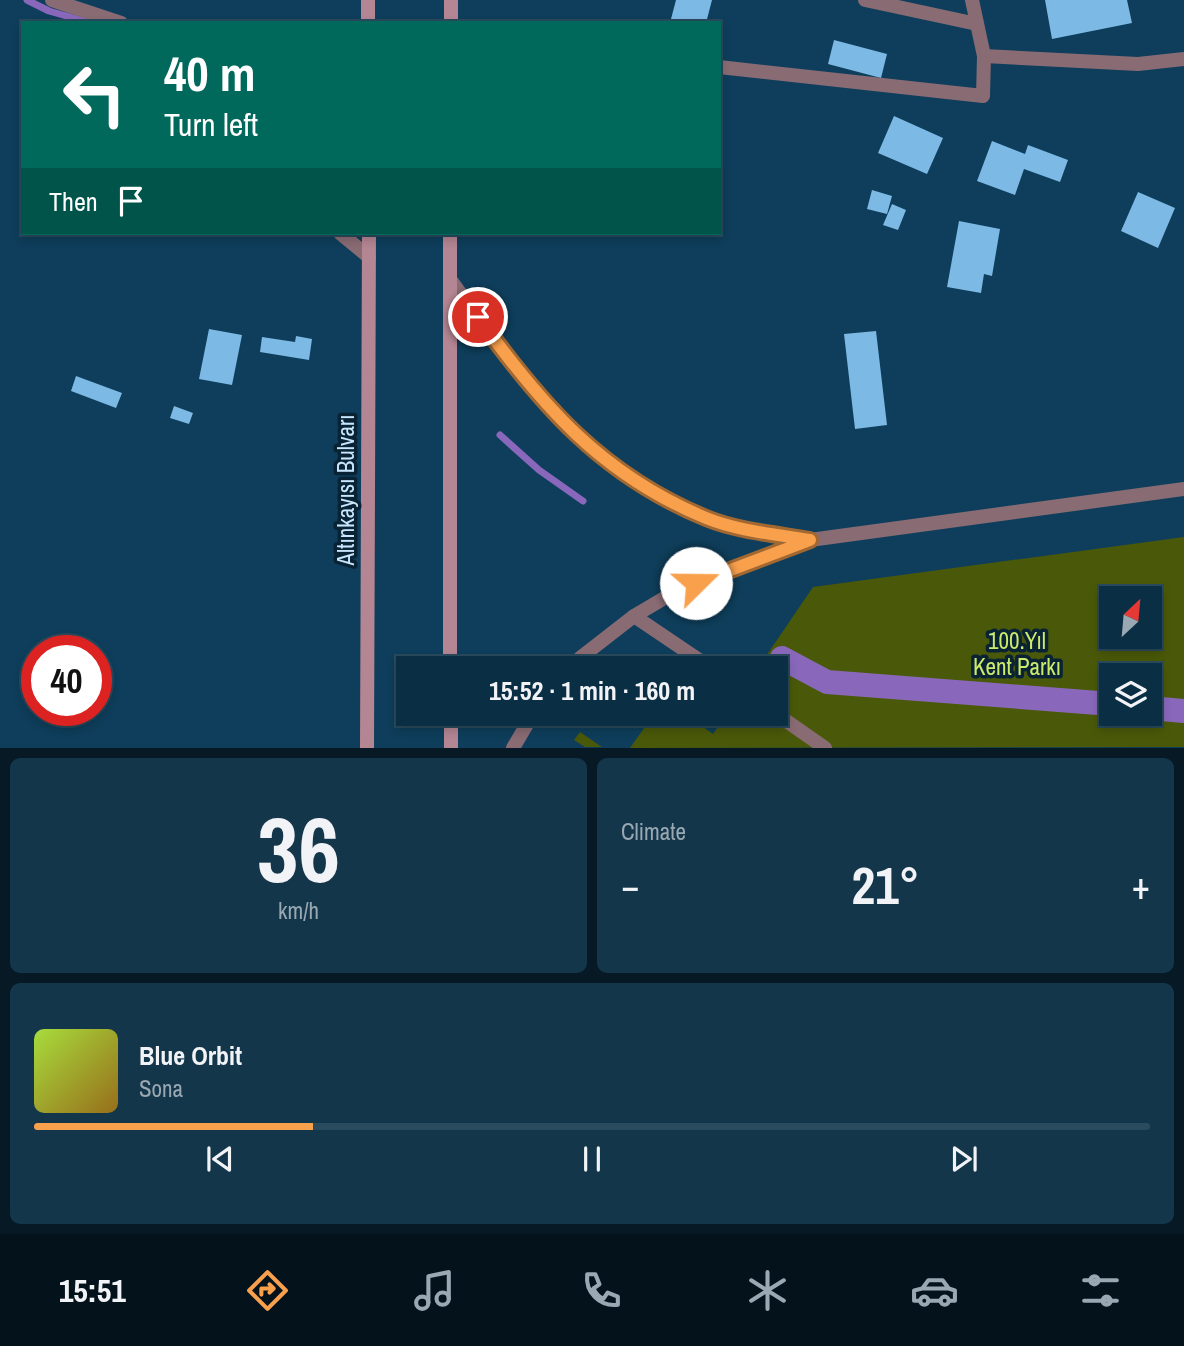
<!DOCTYPE html>
<html lang="en">
<head>
<meta charset="utf-8">
<style>
	body { margin:0; font-family:"Archivo Narrow",sans-serif; background:#13364b; color:#f1f3f6; height:100vh; display:flex; flex-direction:column; font-size:26px; white-space:nowrap }
	* { box-sizing:border-box; margin:0 }
	p { font-size:23px; color:#99a8b2 }
	.icon { flex:none; width:38px; height:38px; fill:none; stroke:currentColor; stroke-width:2; stroke-linecap:round; stroke-linejoin:round }
	.map { position:relative; height:748px; overflow:hidden }
	.details { display:flex; flex-direction:column; gap:10px; padding:10px; background:#061925; flex:1 }
	.details>* { flex:none }
	.banner { position:absolute; left:21px; top:21px; width:700px; height:214px; border-radius:0px; box-shadow:0 4px 10px #0003,0 0 0 2px #2a4a5d; background:#00695c; color:#fff; overflow:hidden }
	.needle { width:46px; rotate:26deg }
	.fabs { position:absolute; left:1099px; top:586px; display:grid; gap:14px }
	.fabs a { display:grid; place-items:center; width:63px; height:63px; border-radius:0px; background:#0a2e44; box-shadow:0 4px 10px #0003,0 0 0 2px #2a4a5d; font-size:35px }
	.speed { position:absolute; left:21px; top:635px; display:flex; gap:14px; font-size:35px; font-weight:700; text-align:center }
	.speed>* { display:grid; place-content:center; width:91px; height:91px; border-radius:50%; background:#0a2e44; box-shadow:0 4px 10px #0003,0 0 0 2px #2a4a5d; line-height:1 }
	.speed .limit { border:10px solid #d22; background:#fff; color:#111 }
	.pin { position:absolute; display:grid; place-items:center; width:60px; height:60px; color:#fff; margin:-30px; border:4px solid #fff; border-radius:50%; box-shadow:0 2px 7px #0007 }
	.me { position:absolute; width:77px; margin:-38px; rotate:68deg; stroke-linejoin:round; filter:drop-shadow(0 0 5px #0008) }
	.turn { display:flex; align-items:center; gap:24px; height:147px; padding:0 28px; font-size:32px }
	.turn .icon { width:91px; height:91px; stroke-width:2.5 }
	.turn b { display:block; font-size:49px; line-height:60px }
	.then { display:flex; align-items:center; height:66px; padding:0 28px; background:#0003; gap:14px; font-size:26px }
	.big { font-size:52px; font-weight:800; line-height:1.1 }
	.details .widget { flex:1; display:flex; flex-direction:column; justify-content:center; gap:10px; min-width:0; padding:0 24px; border-radius:10px; background:#13364b }
	.details .dial { align-items:center; gap:0 }
	.dial b { font-size:91px; line-height:1 }
	.song { display:flex; align-items:center; gap:21px }
	.cover { width:84px; height:84px; border-radius:10px; background:linear-gradient(135deg,hsl(80 70% 55%),hsl(40 70% 35%)) }
	.played { height:7px; border-radius:4px; background:linear-gradient(90deg,#f9a04d 25%,#2a4a5d 25%) }
	.keys { display:flex; justify-content:space-around; direction:ltr }
	.heat { display:flex; justify-content:space-between; align-items:center; font-size:38px; direction:ltr }
	.details .tiles { flex:1; display:grid; gap:10px; grid-template-columns:1fr 1fr }
	.widget:last-child { grid-column:span 2 }
	.trip { position:absolute; left:396px; top:656px; width:392px; height:70px; border-radius:0px; background:#0a2e44; box-shadow:0 4px 10px #0003,0 0 0 2px #2a4a5d; font-weight:800; line-height:70px; text-align:center }
	.tab-bar { display:flex; height:112px; justify-content:space-around; align-items:center; background:#04121b; color:#99a8b2 }
	.tab-bar .icon { width:49px; height:49px }
	.tab-bar .selected { color:#f9a04d }
	.tab-bar b { font-size:32px; color:#f1f3f6 }
	.map>svg:first-child { display:block }
</style>
</head>
<body>
<div class="map">
<svg width="1184" height="748" viewBox="0 0 1184 748">
	<rect width="100%" height="100%" fill="#0e3e5b"/>
	<path fill="#4a5909" fill-rule="evenodd" d="M 1184,537 L 1184,747 L 630,748 L 654,714 L 685,714 L 713,734 L 727,714 L 775,714 L 775,668 L 758,668 L 813,587 ZM 1111,598 L 1150,598 L 1150,637 L 1111,637 ZM 1111,676 L 1150,676 L 1150,714 L 1111,714 Z
		M 580,732 L 602,747 L 585,747 L 574,740 Z"/>
	<g fill="none" stroke-linecap="round" stroke-linejoin="round">
		<path stroke="#8968bb" stroke-width="7" d="M 27,0 L 49,11 L 91,23
			M 500,435 L 539,470 L 583,501"/>
		<path stroke="#8968bb" stroke-width="24" d="M 782,658 L 827,682 L 1111,704
			M 1150,708 L 1184,711"/>
	</g>
	<path fill="#7cb9e4" d="M 676,0 L 712,0 L 706,23 L 685,23 L 671,19 Z
		M 1045,0 L 1127,0 L 1132,23 L 1052,39 Z
		M 834,40 L 887,54 L 881,78 L 828,64 Z
		M 894,116 L 943,138 L 927,174 L 878,153 Z
		M 992,141 L 1025,154 L 1028,145 L 1068,160 L 1060,182 L 1024,169 L 1015,195 L 977,181 Z
		M 872,190 L 892,196 L 887,214 L 867,209 Z
		M 1138,192 L 1175,208 L 1158,248 L 1121,231 Z
		M 892,204 L 906,210 L 898,230 L 883,225 Z
		M 959,221 L 1000,229 L 992,276 L 984,274 L 981,293 L 947,287 Z
		M 209,329 L 242,335 L 232,385 L 199,379 Z
		M 876,331 L 887,425 L 855,429 L 844,334 Z
		M 296,336 L 312,339 L 309,360 L 260,352 L 262,337 L 295,342 Z
		M 76,376 L 122,393 L 116,408 L 71,391 Z
		M 174,406 L 193,413 L 189,424 L 170,418 Z"/>
	<g fill="none" stroke-linecap="round" stroke-linejoin="round">
		<path stroke="#896b73" stroke-width="14" d="M 634,616 L 711,668
			M 775,713 L 825,748"/>
		<path stroke="#896b73" stroke-width="14" d="M 52,0 L 121,23
			M 865,0 L 977,24
			M 984,56 L 1138,64 L 1184,59
			M 340,233 L 369,257"/>
		<path stroke="#896b73" stroke-width="14" d="M 719,67 L 983,96 L 984,56 L 972,0
			M 450,279 C 516,370 570,452 675,503 C 686,508 697,515 709,519 C 741,530 775,534 808,540
			M 572,668 L 580,658 L 634,616 L 673,593 L 810,540 L 1184,489
			M 513,748 L 533,714"/>
		<path stroke="#b48592" stroke-width="14" d="M 368,0 L 368,23
			M 451,23 L 451,0
			M 450,233 L 450,668
			M 451,714 L 451,748
			M 367,748 L 369,233"/>
	</g>
	<g fill="none" stroke-linecap="round" stroke-linejoin="round">
		<defs>
			<path id="route" d="M 478,317 C 542,406 602,475 706,518 C 738,531 775,534 810,540 L 696,583"/>
		</defs>
		<use href="#route" stroke="#a26832" stroke-width="18"/>
		<use href="#route" stroke="#f9a04d" stroke-width="12"/>
	</g>
	<g text-anchor="middle" dominant-baseline="central" stroke-width="7" stroke-linejoin="round" paint-order="stroke">
		<g font-size="23" fill="#c8e6fd" stroke="#0a2334">
			<text transform="translate(345 490) rotate(-90)">Altınkayısı Bulvarı</text>
		</g>
		<g font-size="23" fill="#cdeb6b" stroke="#0a2334">
			<text x="1017" y="640">100.Yıl<tspan x="1017" dy="26">Kent Parkı</tspan></text>
		</g>
	</g>
</svg>
<div class="fabs">
<a><svg class="needle" viewBox="-14 -14 28 28"><path d="M0-13l5 13h-10z" fill="#e53935"/><path d="M0 13l5-13h-10z" fill="#99a8b2"/></svg></a>
<a><svg class="icon" aria-label="layers" viewBox="0 0 24 24"><path d="M12 4l9 5-9 5-9-5zM3 14l9 5 9-5"/></svg></a>
</div>
<div class="speed"><div class="limit">40</div></div>
<div class="pin" style="left:478px;top:317px;background:#d93025"><svg class="icon" aria-label="arrive" viewBox="0 0 24 24"><path d="M6 21V4h12l-3 4 3 4H6"/></svg></div>
<svg class="me" style="left:696px;top:583px" viewBox="-20 -20 40 40"><circle r="19" fill="#fff"/><path d="M0-13L10 11 0 6-10 11z" fill="#f9a04d"/></svg>
<div class="trip">15:52 · 1 min · 160 m</div>
<div class="banner">
<div class="turn"><svg class="icon" aria-label="left" viewBox="0 0 24 24"><path d="M17 20v-9H6M10 6l-5 5 5 5"/></svg><div><b>40 m</b>Turn left</div></div>
<div class="then">Then<svg class="icon" aria-label="arrive" viewBox="0 0 24 24"><path d="M6 21V4h12l-3 4 3 4H6"/></svg></div>
</div>
</div>
<section class="details">
<div class="tiles">
<div class="widget dial"><b>36</b><p>km/h</p></div>
<div class="widget"><p>Climate</p>
<div class="heat"><a>−</a><b class="big">21°</b><a>+</a></div>
</div>
<div class="widget">
<div class="song"><i class="cover"></i><div><b>Blue Orbit</b><p>Sona</p></div></div>
<div class="played"></div>
<div class="keys"><svg class="icon" aria-label="previous" viewBox="0 0 24 24"><path d="M18 5L8 12l10 7zM5 5v14"/></svg><svg class="icon" aria-label="pause" viewBox="0 0 24 24"><path d="M8 5v14M16 5v14"/></svg><svg class="icon" aria-label="next" viewBox="0 0 24 24"><path d="M6 5l10 7-10 7zM19 5v14"/></svg></div>
</div>
</div>
</section>
<nav class="tab-bar">
<b>15:51</b>
<svg class="icon selected" aria-label="directions" viewBox="0 0 24 24"><path d="M12 3l9 9-9 9-9-9zM9 14v-3h6M13 9l2 2-2 2"/></svg>
<svg class="icon" aria-label="music" viewBox="0 0 24 24"><path d="M9 18V5l10-2v13"/><circle cx="6" cy="18" r="3"/><circle cx="16" cy="16" r="3"/></svg>
<svg class="icon" aria-label="phone" viewBox="0 0 24 24"><path d="M5 4h4l2 5-3 2q2 4 5 5l2-3 5 2v4C11 20 4 13 5 4z"/></svg>
<svg class="icon" aria-label="climate" viewBox="0 0 24 24"><path d="M12 3v18M4 7l16 10M4 17L20 7"/></svg>
<svg class="icon" aria-label="car" viewBox="0 0 24 24"><path d="M5 17H2v-5l4-1 3-4h7l3 4 3 1v5h-3M9 17h6M6 11h13"/><circle cx="7" cy="17" r="2"/><circle cx="17" cy="17" r="2"/></svg>
<svg class="icon" aria-label="filters" viewBox="0 0 24 24"><path d="M4 7h16M4 17h16"/><circle cx="9" cy="7" r="2"/><circle cx="15" cy="17" r="2"/></svg>
</nav>
</body>
</html>
